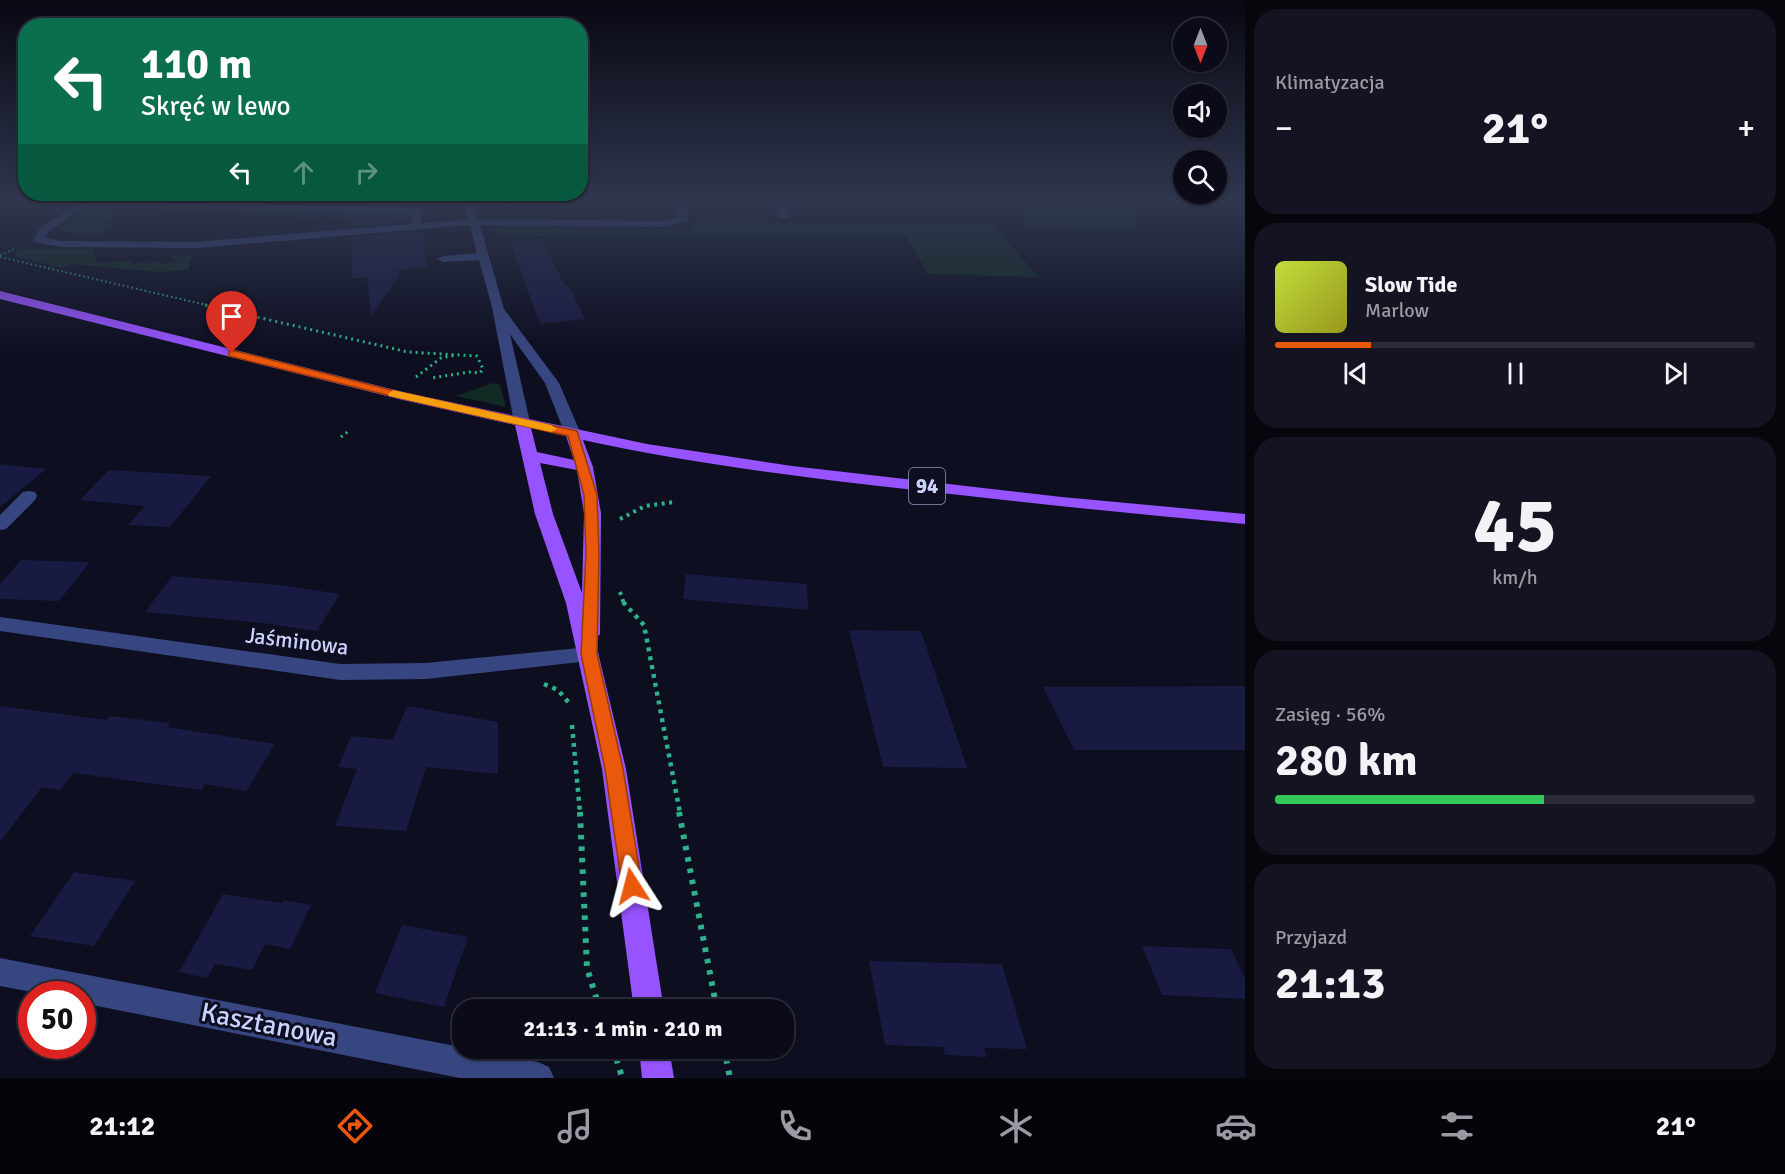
<!DOCTYPE html>
<html lang="pl">
<head>
<meta charset="utf-8">
<style>
	body { margin:0; font-family:Signika,sans-serif; background:#131321; color:#f1f3f6; height:100vh; display:flex; flex-direction:column; font-size:22px; white-space:nowrap }
	* { box-sizing:border-box; margin:0 }
	p { font-size:20px; color:#999aa2 }
	.icon { flex:none; width:33px; height:33px; fill:none; stroke:currentColor; stroke-width:2; stroke-linecap:round; stroke-linejoin:round }
	.map { position:relative; flex:1; overflow:hidden }
	.sheet { display:flex; flex-direction:column; gap:9px; padding:9px; background:#06060d; width:540px }
	.sheet>* { flex:none }
	.guide { position:absolute; left:18px; top:18px; width:570px; height:183px; border-radius:24px; box-shadow:0 2px 4px #0004,0 0 0 2px #2a2b37; background:#0b6e4f; color:#fff; overflow:hidden }
	.needle { width:39px; rotate:180deg }
	.fabs { position:absolute; left:1173px; top:18px; display:grid; gap:12px }
	.fabs a { display:grid; place-items:center; width:54px; height:54px; border-radius:50%; background:#0a0a18; box-shadow:0 2px 4px #0004,0 0 0 2px #2a2b37; font-size:30px }
	.speed { position:absolute; left:18px; top:981px; display:flex; gap:12px; font-size:30px; font-weight:700; text-align:center }
	.speed>* { display:grid; place-content:center; width:78px; height:78px; border-radius:50%; background:#0a0a18; box-shadow:0 2px 4px #0004,0 0 0 2px #2a2b37; line-height:1 }
	.speed .limit { border:9px solid #d22; background:#fff; color:#111 }
	.pin { position:absolute; display:grid; place-items:center; width:51px; height:51px; color:#fff; margin:-62px -26px; border-radius:50% 50% 50% 0; rotate:-45deg; box-shadow:0 0 6px #0007 }
	.pin .icon { rotate:45deg }
	.me { position:absolute; width:66px; margin:-33px; rotate:351deg; stroke-linejoin:round; filter:drop-shadow(0 0 4px #0008) }
	.turn { display:flex; align-items:center; gap:21px; height:126px; padding:0 24px; font-size:27px }
	.turn .icon { width:78px; height:78px; stroke-width:2.5 }
	.turn b { display:block; font-size:42px; line-height:51px }
	.lanes { display:flex; align-items:center; height:57px; padding:0 24px; background:#0003; justify-content:center; gap:30px; direction:ltr }
	.lanes .off { opacity:.35 }
	.big { font-size:45px; font-weight:700; line-height:1.1 }
	.sheet .card { flex:1; display:flex; flex-direction:column; justify-content:center; gap:9px; min-width:0; padding:0 21px; border-radius:24px; background:#131321 }
	.sheet .dial { align-items:center; gap:0 }
	.dial b { font-size:78px; line-height:1 }
	.song { display:flex; align-items:center; gap:18px }
	.cover { width:72px; height:72px; border-radius:9px; background:linear-gradient(135deg,hsl(70 70% 55%),hsl(60 70% 35%)) }
	.played { height:6px; border-radius:3px; background:linear-gradient(90deg,#ea580c 20%,#2a2b37 20%) }
	.keys { display:flex; justify-content:space-around; direction:ltr }
	.heat { display:flex; justify-content:space-between; align-items:center; font-size:33px; direction:ltr }
	.charge { height:9px; border-radius:4px; background:linear-gradient(90deg,#34c759 56%,#2a2b37 0) }
	.trip { position:absolute; left:452px; top:999px; width:342px; height:60px; border-radius:24px; background:#0a0a18; box-shadow:0 2px 4px #0004,0 0 0 2px #2a2b37; font-weight:700; line-height:60px; text-align:center }
	.dock { display:flex; height:96px; justify-content:space-around; align-items:center; background:#04040a; color:#999aa2 }
	.dock .icon { width:42px; height:42px }
	.dock .active { color:#ea580c }
	.dock b { font-size:27px; color:#f1f3f6 }
	main { display:flex; flex:1; min-height:0 }
	.map>svg:first-child { display:block }
</style>
</head>
<body>
<main>
<div class="map">
<svg width="1245" height="1078" viewBox="0 0 1245 1078">
	<rect width="100%" height="100%" fill="#0d0e20"/>
	<path fill="#102a23" d="M 98,202 L 351,214 L 408,214 L 401,221 L 348,220 L 347,217 L 333,218 L 333,216 L 299,218 L 299,215 L 283,217 L 282,214 L 253,215 L 253,213 L 191,210 L 161,212 L 161,210 L 115,210 L 102,234 L 85,235 L 58,229 Z
		M 1023,202 L 1133,202 L 1136,230 L 1023,225 Z
		M 694,222 L 993,224 L 1038,277 L 928,274 L 906,236 L 498,236 L 494,224 L 553,225 L 562,230 L 599,232 L 632,229 L 692,231 Z
		M 20,249 L 92,249 L 98,263 L 130,261 L 132,264 L 146,261 L 147,264 L 159,261 L 161,264 L 174,261 L 171,256 L 193,255 L 188,270 L 159,272 L 71,264 L 62,268 L 15,256 L 14,255 Z
		M 493,383 L 500,385 L 506,407 L 456,396 Z"/>
	<path fill="#191a41" d="M 353,202 L 417,202 L 418,206 L 353,204 Z
		M 353,216 L 410,216 L 408,222 L 353,227 Z
		M 422,231 L 427,267 L 398,270 L 399,275 L 371,316 L 367,277 L 352,279 L 352,237 Z
		M 542,239 L 565,286 L 569,286 L 585,319 L 540,324 L 510,242 Z
		M 0,464 L 46,469 L 0,507 Z
		M 109,470 L 211,476 L 170,527 L 128,525 L 145,506 L 80,500 Z
		M 21,560 L 90,562 L 59,601 L 0,599 L 0,584 Z
		M 686,574 L 807,584 L 808,610 L 683,599 Z
		M 172,576 L 280,585 L 340,594 L 317,631 L 263,623 L 145,612 Z
		M 849,630 L 921,631 L 967,768 L 883,767 Z
		M 1245,686 L 1245,750 L 1074,750 L 1043,687 Z
		M 0,706 L 107,720 L 110,716 L 170,723 L 167,727 L 275,744 L 246,791 L 205,784 L 202,790 L 73,773 L 60,790 L 42,787 L 0,842 Z
		M 407,706 L 498,722 L 498,774 L 426,767 L 406,831 L 335,826 L 357,769 L 338,767 L 351,736 L 393,740 Z
		M 74,872 L 135,881 L 94,946 L 30,936 Z
		M 223,894 L 282,903 L 283,900 L 311,905 L 290,949 L 265,944 L 252,970 L 215,964 L 207,978 L 179,972 Z
		M 402,925 L 468,937 L 444,1007 L 375,993 Z
		M 1142,946 L 1231,949 L 1245,978 L 1245,999 L 1162,995 Z
		M 869,961 L 1002,964 L 1027,1049 L 984,1048 L 987,1057 L 945,1055 L 943,1047 L 885,1045 Z"/>
	<g fill="none" stroke-linecap="round" stroke-linejoin="round">
		<path stroke="#2db28a" stroke-width="2" stroke-dasharray="1.5 3" stroke-linecap="butt" d="M 0,255 L 17,248
			M 0,257 L 211,306"/>
		<path stroke="#2db28a" stroke-width="3" stroke-dasharray="2 4" stroke-linecap="butt" d="M 205,305 L 408,352 L 477,356 L 483,369 L 480,373 L 469,372 L 432,378
			M 416,377 L 441,358 L 456,355
			M 341,437 L 350,430"/>
		<path stroke="#2db28a" stroke-width="4" stroke-dasharray="3 4.5" stroke-linecap="butt" d="M 620,519 L 645,506 L 674,502
			M 620,592 L 624,604"/>
		<path stroke="#2db28a" stroke-width="4.5" stroke-dasharray="4 5" stroke-linecap="butt" d="M 623,602 L 644,625 L 680,813
			M 544,684 L 558,690 L 569,703
			M 572,725 L 580,813"/>
		<path stroke="#2db28a" stroke-width="6" stroke-dasharray="4.5 7" stroke-linecap="butt" d="M 580,812 L 587,968 L 600,1010
			M 679,812 L 717,1010
			M 613,1048 L 622,1077
			M 724,1048 L 730,1078"/>
		<path fill="#374680" fill-rule="evenodd" d="M 81,202 L 92,202 L 49,231 L 45,238 L 62,241 L 196,242 L 410,224 L 413,214 L 355,214 L 165,205 L 160,202 L 419,208 L 424,211 L 420,223 L 468,220 L 463,202 L 473,202 L 478,219 L 664,221 L 678,218 L 674,202 L 684,202 L 689,220 L 664,227 L 480,225 L 504,309 L 559,383 L 581,434 L 573,439 L 565,434 L 545,383 L 510,334 L 530,422 L 522,427 L 514,422 L 492,307 L 479,260 L 443,262 L 437,259 L 443,256 L 477,253 L 470,225 L 196,248 L 62,247 L 34,242 L 33,240 L 41,227 Z
			M 775,202 L 785,202 L 789,216 L 788,218 L 780,218 Z
			M 958,202 L 969,202 L 964,205 Z
			M 29,491 L 35,492 L 37,496 L 35,500 L 6,529 L 0,530 L 0,515 L 23,492 Z
			M 0,617 L 340,664 L 426,663 L 589,647 L 596,649 L 599,654 L 596,659 L 589,661 L 426,679 L 340,680 L 0,631 Z
			M 0,958 L 538,1062 L 549,1067 L 554,1078 L 460,1078 L 82,1003 L 82,994 L 42,994 L 0,986 Z"/>
		<path fill="#9653ff" fill-rule="evenodd" d="M 0,291 L 403,392 L 647,444 L 792,466 L 1062,497 L 1245,514 L 1245,524 C 1132,514 1019,502 906,489 C 798,477 689,463 583,440 L 593,467 L 601,513 L 600,634 L 595,640 L 626,769 L 664,1010 L 634,1010 L 602,769 L 566,603 L 535,514 L 515,425 L 403,400 L 0,299 ZM 531,428 L 566,436 L 574,460 L 537,452 ZM 540,463 L 577,470 L 584,513 L 582,593 L 553,514 Z
			M 639,1048 L 669,1048 L 674,1078 L 642,1078 Z"/>
	</g>
	<linearGradient id="sky" x2="0" y2="1"><stop stop-color="#070812"/><stop offset="0.57" stop-color="#2f364e"/><stop offset="1" stop-color="#2f364e" stop-opacity="0"/></linearGradient>
	<rect width="1245" height="353" fill="url(#sky)"/>
	<path fill="#ea580c" stroke="#983908" stroke-width="1.5" d="M 232,350 L 395,391 L 577,431 L 597,495 L 599,553 L 597,654 L 623,769 L 642,886 L 639,892 L 632,895 L 625,892 L 622,886 L 605,769 L 581,654 L 586,553 L 584,495 L 568,436 L 395,397 L 229,356 L 229,351 Z"/>
	<path fill="#f59e0b" d="M 393,390 L 551,425 L 557,429 L 551,432 L 389,396 L 388,394 Z"/>
	<g text-anchor="middle" dominant-baseline="central" stroke-width="6" stroke-linejoin="round" paint-order="stroke">
		<rect fill="#0d0e20" stroke="#9397bc" stroke-width="1.5" x="909" y="468" width="36" height="36" rx="4.5"/>
		<g font-size="21" font-weight="bold" fill="#ccd2ff">
			<text x="927" y="486">94</text>
		</g>
		<g font-size="22" fill="#ccd2ff" stroke="#0d0e20">
			<text transform="translate(297 641) rotate(7)">Jaśminowa</text>
		</g>
		<g font-size="27" fill="#ccd2ff" stroke="#0d0e20">
			<text transform="translate(269 1025) rotate(11)">Kasztanowa</text>
		</g>
	</g>
</svg>
<div class="fabs">
<a><svg class="needle" viewBox="-14 -14 28 28"><path d="M0-13l5 13h-10z" fill="#e53935"/><path d="M0 13l5-13h-10z" fill="#999aa2"/></svg></a>
<a><svg class="icon" aria-label="sound" viewBox="0 0 24 24"><path d="M4 9h4l5-4v14l-5-4H4zM17 9q2 3 0 6"/></svg></a>
<a><svg class="icon" aria-label="search" viewBox="0 0 24 24"><circle cx="10" cy="10" r="6"/><path d="M15 15l6 6"/></svg></a>
</div>
<div class="speed"><div class="limit">50</div></div>
<div class="pin" style="left:232px;top:353px;background:#d93025"><svg class="icon" aria-label="arrive" viewBox="0 0 24 24"><path d="M6 21V4h12l-3 4 3 4H6"/></svg></div>
<svg class="me" style="left:632px;top:886px" viewBox="-20 -20 40 40"><path d="M0-17L14 15 0 8-14 15z" fill="#ea580c" stroke="#fff" stroke-width="4"/></svg>
<div class="trip">21:13 · 1 min · 210 m</div>
<div class="guide">
<div class="turn"><svg class="icon" aria-label="left" viewBox="0 0 24 24"><path d="M17 20v-9H6M10 6l-5 5 5 5"/></svg><div><b>110 m</b>Skręć w lewo</div></div>
<div class="lanes"><svg class="icon" aria-label="left" viewBox="0 0 24 24"><path d="M17 20v-9H6M10 6l-5 5 5 5"/></svg><svg class="icon off" aria-label="ahead" viewBox="0 0 24 24"><path d="M12 20V5M6 11l6-6 6 6"/></svg><svg class="icon off" aria-label="right" viewBox="0 0 24 24"><path d="M7 20v-9h11M14 6l5 5-5 5"/></svg></div>
</div>
</div>
<section class="sheet">
<div class="card"><p>Klimatyzacja</p>
<div class="heat"><a>−</a><b class="big">21°</b><a>+</a></div>
</div>
<div class="card">
<div class="song"><i class="cover"></i><div><b>Slow Tide</b><p>Marlow</p></div></div>
<div class="played"></div>
<div class="keys"><svg class="icon" aria-label="previous" viewBox="0 0 24 24"><path d="M18 5L8 12l10 7zM5 5v14"/></svg><svg class="icon" aria-label="pause" viewBox="0 0 24 24"><path d="M8 5v14M16 5v14"/></svg><svg class="icon" aria-label="next" viewBox="0 0 24 24"><path d="M6 5l10 7-10 7zM19 5v14"/></svg></div>
</div>
<div class="card dial"><b>45</b><p>km/h</p></div>
<div class="card"><p>Zasięg · 56%</p><b class="big">280 km</b><div class="charge"></div></div>
<div class="card"><p>Przyjazd</p><b class="big">21:13</b></div>
</section>
</main>
<nav class="dock">
<b>21:12</b>
<svg class="icon active" aria-label="directions" viewBox="0 0 24 24"><path d="M12 3l9 9-9 9-9-9zM9 14v-3h6M13 9l2 2-2 2"/></svg>
<svg class="icon" aria-label="music" viewBox="0 0 24 24"><path d="M9 18V5l10-2v13"/><circle cx="6" cy="18" r="3"/><circle cx="16" cy="16" r="3"/></svg>
<svg class="icon" aria-label="phone" viewBox="0 0 24 24"><path d="M5 4h4l2 5-3 2q2 4 5 5l2-3 5 2v4C11 20 4 13 5 4z"/></svg>
<svg class="icon" aria-label="climate" viewBox="0 0 24 24"><path d="M12 3v18M4 7l16 10M4 17L20 7"/></svg>
<svg class="icon" aria-label="car" viewBox="0 0 24 24"><path d="M5 17H2v-5l4-1 3-4h7l3 4 3 1v5h-3M9 17h6M6 11h13"/><circle cx="7" cy="17" r="2"/><circle cx="17" cy="17" r="2"/></svg>
<svg class="icon" aria-label="filters" viewBox="0 0 24 24"><path d="M4 7h16M4 17h16"/><circle cx="9" cy="7" r="2"/><circle cx="15" cy="17" r="2"/></svg>
<b>21°</b>
</nav>
</body>
</html>
